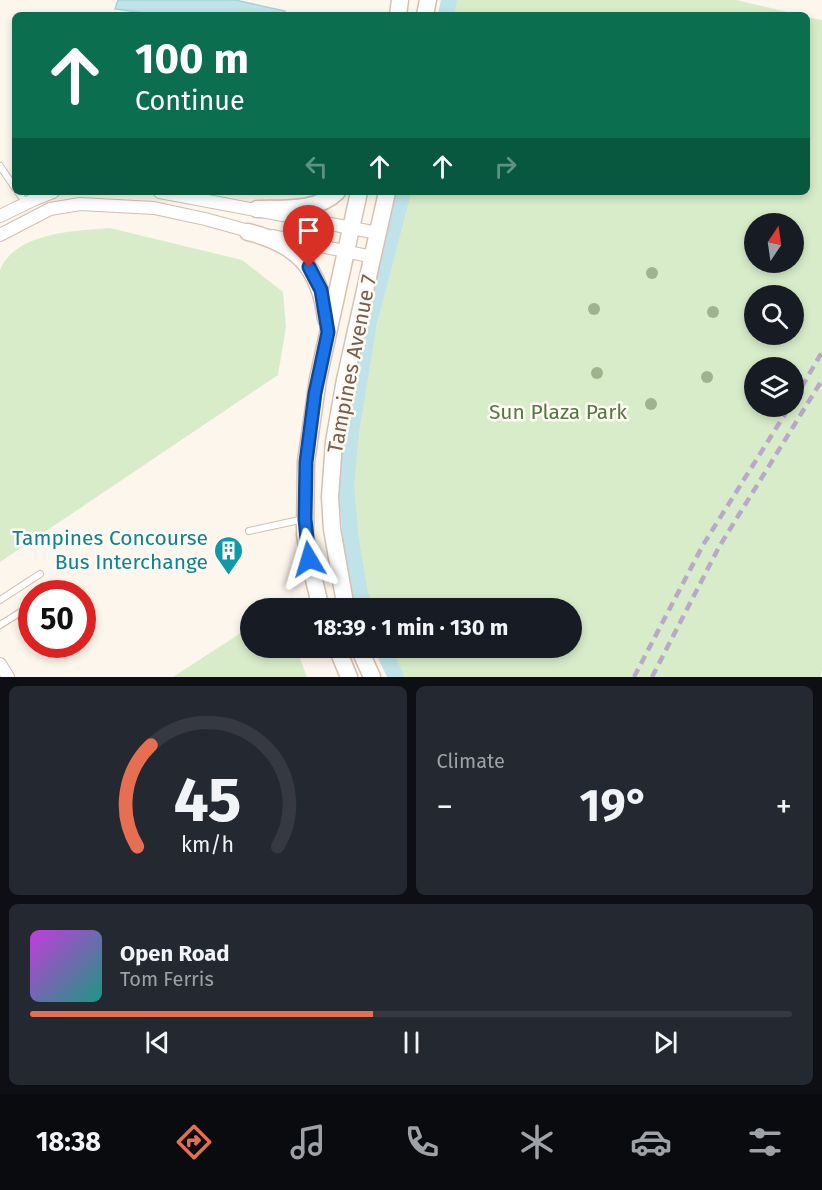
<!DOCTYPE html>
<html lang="en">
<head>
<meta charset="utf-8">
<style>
	body { margin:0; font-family:"Fira Sans",sans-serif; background:#242831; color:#f1f3f6; height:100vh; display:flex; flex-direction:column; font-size:22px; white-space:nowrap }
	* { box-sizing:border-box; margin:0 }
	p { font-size:20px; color:#9ea1a6 }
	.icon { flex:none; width:33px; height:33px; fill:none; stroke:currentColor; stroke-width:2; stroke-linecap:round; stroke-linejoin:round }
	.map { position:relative; height:677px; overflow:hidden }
	.drawer { display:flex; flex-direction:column; gap:9px; padding:9px; background:#0d0f14; flex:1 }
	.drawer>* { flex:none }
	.guide { position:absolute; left:12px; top:12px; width:798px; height:183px; border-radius:9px; box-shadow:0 3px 9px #0003; background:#0b6e4f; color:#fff; overflow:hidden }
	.needle { width:39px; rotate:13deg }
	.fabs { position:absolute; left:744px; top:213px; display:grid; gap:12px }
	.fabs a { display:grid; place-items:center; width:60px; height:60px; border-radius:50%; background:#171b24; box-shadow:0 3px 9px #0003; font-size:30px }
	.speed { position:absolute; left:18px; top:580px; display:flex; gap:12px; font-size:30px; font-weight:700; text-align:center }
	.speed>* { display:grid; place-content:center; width:78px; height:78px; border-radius:50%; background:#171b24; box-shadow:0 3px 9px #0003; line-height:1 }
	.speed .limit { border:9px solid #d22; background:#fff; color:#111 }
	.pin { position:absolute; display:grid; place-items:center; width:51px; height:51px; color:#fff; margin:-62px -26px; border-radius:50% 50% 50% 0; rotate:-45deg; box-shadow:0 0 6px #0007 }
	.pin .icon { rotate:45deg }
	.me { position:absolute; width:66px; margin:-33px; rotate:353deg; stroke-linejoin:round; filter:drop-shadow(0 0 4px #0008) }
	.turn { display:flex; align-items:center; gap:21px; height:126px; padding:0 24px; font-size:27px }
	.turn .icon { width:78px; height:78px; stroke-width:2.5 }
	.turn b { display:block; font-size:42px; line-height:51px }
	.lanes { display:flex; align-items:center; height:57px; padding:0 24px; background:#0003; justify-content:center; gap:30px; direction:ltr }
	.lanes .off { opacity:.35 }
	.big { font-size:45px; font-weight:700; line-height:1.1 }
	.drawer .tile { flex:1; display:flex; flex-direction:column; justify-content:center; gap:9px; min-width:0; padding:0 21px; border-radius:9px; background:#242831 }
	.drawer .dial { align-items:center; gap:0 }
	.dial svg { height:156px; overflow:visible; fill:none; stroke:#363941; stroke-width:7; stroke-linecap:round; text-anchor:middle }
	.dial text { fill:#f1f3f6; stroke:none }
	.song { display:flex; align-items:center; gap:18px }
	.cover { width:72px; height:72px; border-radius:9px; background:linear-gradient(135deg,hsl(290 70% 55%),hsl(170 70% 35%)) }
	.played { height:6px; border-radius:3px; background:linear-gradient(90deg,#e76f51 45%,#363941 45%) }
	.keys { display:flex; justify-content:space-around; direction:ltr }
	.heat { display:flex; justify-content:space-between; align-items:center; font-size:33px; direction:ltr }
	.drawer .tiles { flex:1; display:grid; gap:9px; grid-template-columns:1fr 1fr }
	.tile:last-child { grid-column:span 2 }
	.trip { position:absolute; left:240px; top:598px; width:342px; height:60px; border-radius:30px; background:#171b24; box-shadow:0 3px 9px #0003; font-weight:700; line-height:60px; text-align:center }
	.menu { display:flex; height:96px; justify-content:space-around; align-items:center; background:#090b0e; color:#9ea1a6 }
	.menu .icon { width:42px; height:42px }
	.menu .on { color:#e76f51 }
	.menu b { font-size:27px; color:#f1f3f6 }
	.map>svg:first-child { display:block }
</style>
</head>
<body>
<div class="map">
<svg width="822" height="677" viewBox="0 0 822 677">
	<rect width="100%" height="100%" fill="#fdf6ec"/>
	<path fill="#d8ecc9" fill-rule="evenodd" d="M 452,0 L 736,0 L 800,15 L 448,15 Z
		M 807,17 L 822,20 L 822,670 L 820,677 L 400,677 L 386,648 L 572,648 L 572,609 L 370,609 L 369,607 C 357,566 349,525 350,482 C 352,432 364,383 375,334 C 386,287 397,239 408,192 L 807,192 ZM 754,224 L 794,224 L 794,262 L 754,262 ZM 754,296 L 794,296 L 794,334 L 754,334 ZM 754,368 L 794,368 L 794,406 L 754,406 Z
		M 110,228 L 242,260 L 283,292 L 286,327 L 278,375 L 0,562 L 0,270 C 15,232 76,231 110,228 Z
		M 250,627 L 250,648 L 296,648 L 307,677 L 173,677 Z"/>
	<path fill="#bfe3e8" stroke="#a5d3da" stroke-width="1.5" d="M 118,0 L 235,0 L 285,11 L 284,15 L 159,15 L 115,9 Z"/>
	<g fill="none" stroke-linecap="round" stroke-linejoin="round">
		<path stroke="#bfe3e8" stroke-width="16" d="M 446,15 L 449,0
			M 366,609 L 360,594 L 351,541 L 346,486 L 351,432 L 369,323 L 403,192
			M 382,648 L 396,677"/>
		<defs>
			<path id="service" d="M 0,166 L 15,188
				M 18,192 L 26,203
				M 249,531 L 304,519
				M 48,594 L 52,592
				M 0,600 L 40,574
				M 0,625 L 32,605"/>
			<path id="minor" d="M 160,192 L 378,233
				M 0,216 L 33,200 L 53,192
				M 0,235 L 50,209 L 80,204 L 154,208 L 205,219 L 256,233
				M 273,236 L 373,257
				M 0,664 L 8,677"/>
			<path id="secondary" d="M 398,15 L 400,0
				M 425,15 L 428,0
				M 257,209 C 284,208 316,212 337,192
				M 248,232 C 297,244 320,268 326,319
				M 321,609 L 309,559 L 305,534 L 306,462 L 318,379 L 359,192
				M 346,609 L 332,529 L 330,497 L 334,442 L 345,380 L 387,192
				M 337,648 L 349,677
				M 359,648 L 372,677"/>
		</defs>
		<use href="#service" stroke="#d1beb0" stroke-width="8"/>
		<use href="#minor" stroke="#d1beb0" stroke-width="14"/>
		<use href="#secondary" stroke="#d6c0b0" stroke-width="19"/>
		<use href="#service" stroke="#fff" stroke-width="6"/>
		<use href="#minor" stroke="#fff" stroke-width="12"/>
		<use href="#secondary" stroke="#fff" stroke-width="16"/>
		<path stroke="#b9a8c9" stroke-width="4.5" stroke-dasharray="9 6" stroke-linecap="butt" d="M 794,400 L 822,352
			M 634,677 L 703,545 L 790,406
			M 652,677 L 719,547 L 822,380"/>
	</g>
	<g fill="#a0b28e">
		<circle cx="652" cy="273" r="6"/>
		<circle cx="594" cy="309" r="6"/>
		<circle cx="713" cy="312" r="6"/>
		<circle cx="597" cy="373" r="6"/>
		<circle cx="707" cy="377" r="6"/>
		<circle cx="651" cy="404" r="6"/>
	</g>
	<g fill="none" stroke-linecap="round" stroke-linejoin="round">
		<defs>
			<path id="route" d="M 309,559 L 305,519 L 306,462 L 315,393 L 328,332 L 321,290 L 309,267"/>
		</defs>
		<use href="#route" stroke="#114b97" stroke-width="15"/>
		<use href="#route" stroke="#1a73e8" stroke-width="10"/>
	</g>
	<defs>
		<symbol id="building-pin" viewBox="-11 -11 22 30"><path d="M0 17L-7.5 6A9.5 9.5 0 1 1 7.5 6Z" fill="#0f9aa8" stroke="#fffaf3"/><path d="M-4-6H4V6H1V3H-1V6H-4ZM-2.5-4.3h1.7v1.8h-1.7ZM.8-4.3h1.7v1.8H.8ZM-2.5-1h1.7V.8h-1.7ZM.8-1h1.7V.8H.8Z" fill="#fff"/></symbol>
	</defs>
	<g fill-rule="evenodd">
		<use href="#building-pin" x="212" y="534" width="33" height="45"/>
	</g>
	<g text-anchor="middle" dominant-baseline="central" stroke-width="5" stroke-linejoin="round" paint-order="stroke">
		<g font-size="21" fill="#7a5c4d" stroke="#fffaf3">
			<text transform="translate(352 364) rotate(-79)">Tampines Avenue 7</text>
		</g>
		<g font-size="21" fill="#537a41" stroke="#fffaf3">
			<text x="558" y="412">Sun Plaza Park</text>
		</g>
		<g font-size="21" fill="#0d838f" stroke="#fffaf3" text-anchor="end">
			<text x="208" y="538">Tampines Concourse<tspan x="208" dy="24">Bus Interchange</tspan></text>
		</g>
	</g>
</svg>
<div class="fabs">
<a><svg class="needle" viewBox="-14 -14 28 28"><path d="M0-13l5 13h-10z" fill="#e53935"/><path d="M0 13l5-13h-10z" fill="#9ea1a6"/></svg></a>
<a><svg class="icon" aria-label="search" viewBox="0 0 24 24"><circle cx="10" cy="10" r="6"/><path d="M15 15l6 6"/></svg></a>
<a><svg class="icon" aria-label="layers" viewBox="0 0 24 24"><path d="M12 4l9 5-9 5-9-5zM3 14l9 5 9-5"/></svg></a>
</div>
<div class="speed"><div class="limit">50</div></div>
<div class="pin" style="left:309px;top:267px;background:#d93025"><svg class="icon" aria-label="arrive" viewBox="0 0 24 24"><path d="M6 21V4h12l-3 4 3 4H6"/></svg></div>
<svg class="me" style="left:309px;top:559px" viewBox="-20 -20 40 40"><path d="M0-17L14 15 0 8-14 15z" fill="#1a73e8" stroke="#fff" stroke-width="4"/></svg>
<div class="trip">18:39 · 1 min · 130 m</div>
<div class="guide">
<div class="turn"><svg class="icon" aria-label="ahead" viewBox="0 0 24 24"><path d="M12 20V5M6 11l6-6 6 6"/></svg><div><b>100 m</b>Continue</div></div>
<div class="lanes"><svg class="icon off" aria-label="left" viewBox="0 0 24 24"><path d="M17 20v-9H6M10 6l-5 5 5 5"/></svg><svg class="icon" aria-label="ahead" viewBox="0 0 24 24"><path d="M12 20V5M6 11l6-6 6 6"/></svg><svg class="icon" aria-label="ahead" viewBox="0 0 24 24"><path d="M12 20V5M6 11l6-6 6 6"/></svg><svg class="icon off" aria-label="right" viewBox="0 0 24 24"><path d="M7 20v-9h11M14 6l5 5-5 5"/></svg></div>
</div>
</div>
<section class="drawer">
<div class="tiles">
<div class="tile dial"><svg viewBox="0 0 100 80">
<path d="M14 69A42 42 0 1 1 86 69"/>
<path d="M14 69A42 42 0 0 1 21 17" stroke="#e76f51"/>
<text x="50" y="56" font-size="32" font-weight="700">45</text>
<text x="50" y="72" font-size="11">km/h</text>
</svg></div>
<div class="tile"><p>Climate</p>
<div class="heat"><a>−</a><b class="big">19°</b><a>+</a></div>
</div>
<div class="tile">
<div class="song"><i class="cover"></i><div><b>Open Road</b><p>Tom Ferris</p></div></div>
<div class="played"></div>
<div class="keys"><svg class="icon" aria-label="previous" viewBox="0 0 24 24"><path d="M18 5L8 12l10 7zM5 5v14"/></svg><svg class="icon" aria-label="pause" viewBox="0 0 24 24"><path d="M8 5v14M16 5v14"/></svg><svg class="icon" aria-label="next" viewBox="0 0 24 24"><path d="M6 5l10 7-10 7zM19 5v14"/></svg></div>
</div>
</div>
</section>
<nav class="menu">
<b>18:38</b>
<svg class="icon on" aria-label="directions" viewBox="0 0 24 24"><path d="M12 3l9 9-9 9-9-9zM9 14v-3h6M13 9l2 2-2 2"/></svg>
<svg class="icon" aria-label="music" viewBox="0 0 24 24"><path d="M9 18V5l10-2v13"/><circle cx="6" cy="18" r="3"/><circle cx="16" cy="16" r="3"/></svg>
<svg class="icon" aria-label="phone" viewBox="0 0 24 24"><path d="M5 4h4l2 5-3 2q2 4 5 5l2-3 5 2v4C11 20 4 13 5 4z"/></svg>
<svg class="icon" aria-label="climate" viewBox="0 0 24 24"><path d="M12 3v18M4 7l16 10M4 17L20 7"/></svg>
<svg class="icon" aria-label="car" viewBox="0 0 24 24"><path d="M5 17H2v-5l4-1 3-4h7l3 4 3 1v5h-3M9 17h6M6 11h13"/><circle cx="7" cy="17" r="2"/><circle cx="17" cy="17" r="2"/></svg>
<svg class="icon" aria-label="filters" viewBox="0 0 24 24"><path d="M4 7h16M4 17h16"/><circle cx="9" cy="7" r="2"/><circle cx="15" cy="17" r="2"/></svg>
</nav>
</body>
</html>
